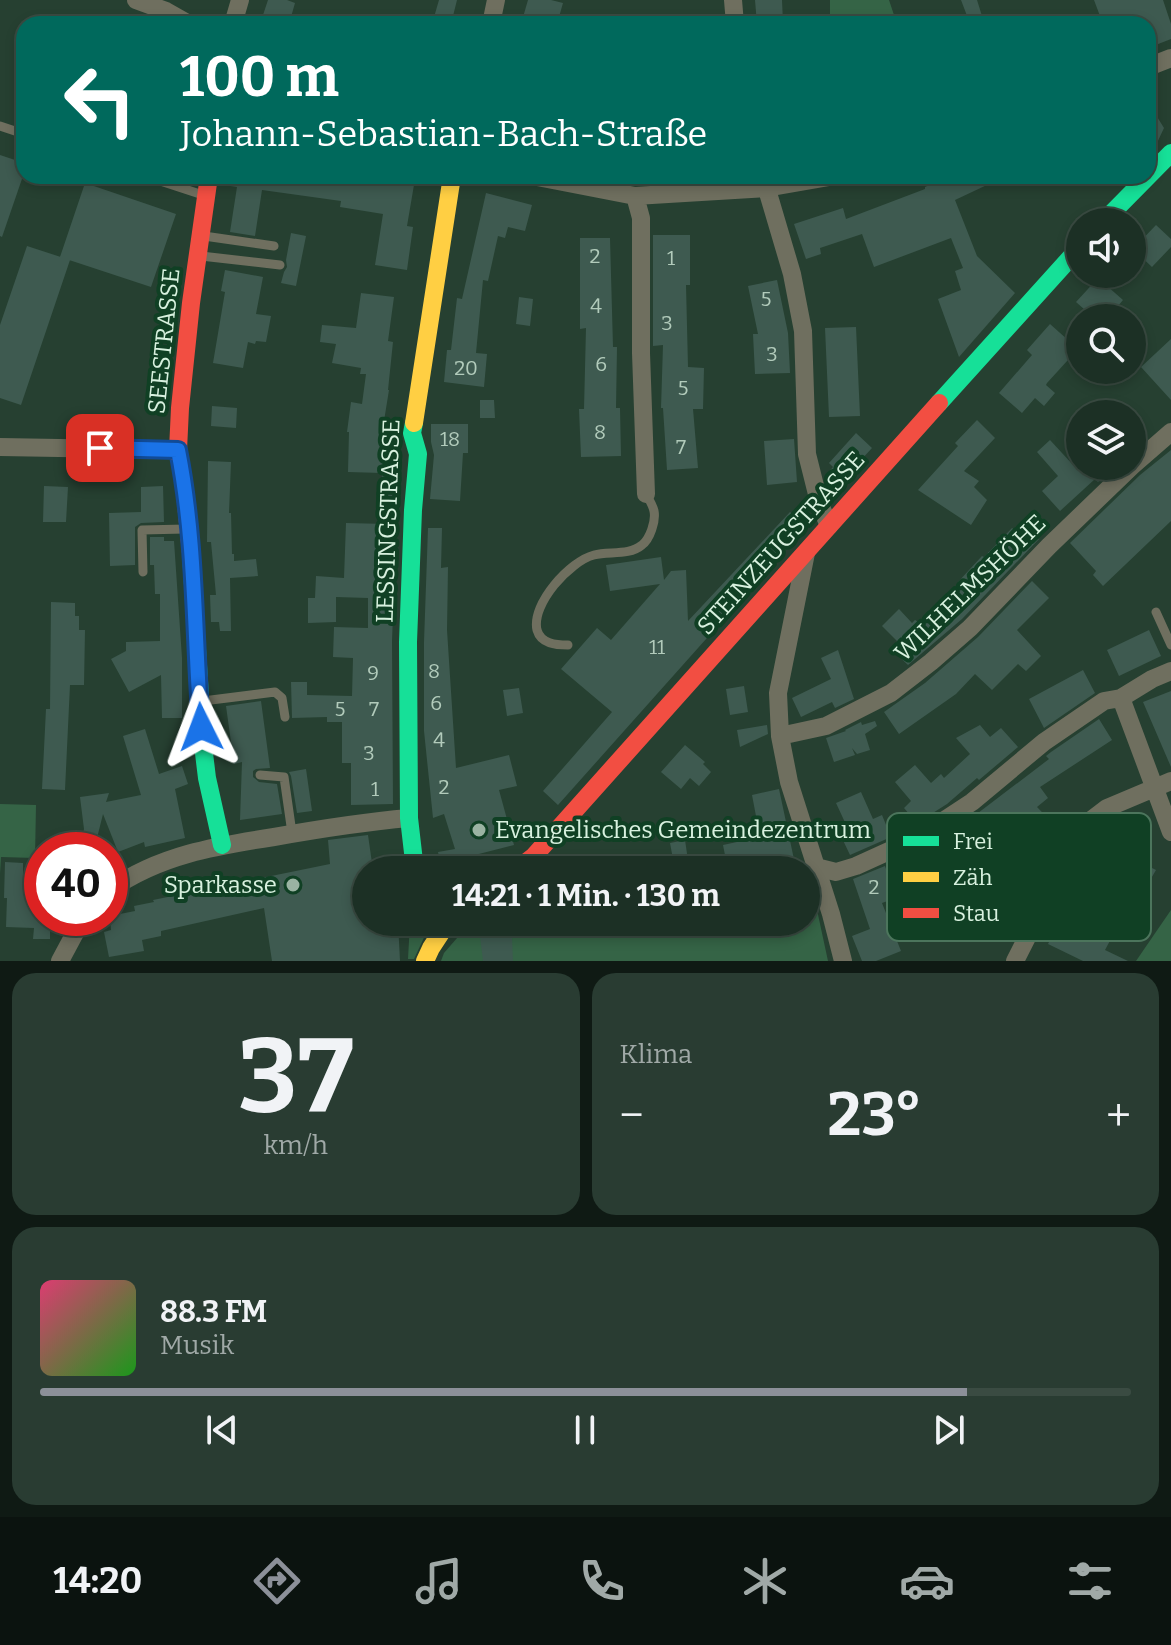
<!DOCTYPE html>
<html lang="de">
<head>
<meta charset="utf-8">
<style>
	body { margin:0; font-family:Bitter,serif; background:#293c32; color:#f1f3f6; height:100vh; display:flex; flex-direction:column; font-size:30px; white-space:nowrap }
	* { box-sizing:border-box; margin:0 }
	p { font-size:26px; color:#a0a9a7 }
	.icon { flex:none; width:44px; height:44px; fill:none; stroke:currentColor; stroke-width:2; stroke-linecap:round; stroke-linejoin:round }
	.map { position:relative; height:961px; overflow:hidden }
	.drawer { display:flex; flex-direction:column; gap:12px; padding:12px; background:#0f1a14; flex:1 }
	.drawer>* { flex:none }
	.guide { position:absolute; left:16px; top:16px; width:1140px; height:168px; border-radius:24px; box-shadow:0 4px 12px #0003,0 0 0 2px #3a4b42; background:#00695c; color:#fff; overflow:hidden }
	.buttons { position:absolute; left:1066px; top:208px; display:grid; gap:16px }
	.buttons a { display:grid; place-items:center; width:80px; height:80px; border-radius:50%; background:#1c3025; box-shadow:0 4px 12px #0003,0 0 0 2px #3a4b42; font-size:40px }
	.speed { position:absolute; left:24px; top:832px; display:flex; gap:16px; font-size:40px; font-weight:700; text-align:center }
	.speed>* { display:grid; place-content:center; width:104px; height:104px; border-radius:50%; background:#1c3025; box-shadow:0 4px 12px #0003,0 0 0 2px #3a4b42; line-height:1 }
	.speed .limit { border:12px solid #d22; background:#fff; color:#111 }
	.pin { position:absolute; display:grid; place-items:center; width:68px; height:68px; color:#fff; margin:-34px; border-radius:16px; box-shadow:0 4px 12px #0006 }
	.me { position:absolute; width:88px; margin:-44px; rotate:357deg; stroke-linejoin:round; filter:drop-shadow(0 0 6px #0008) }
	.turn { display:flex; align-items:center; gap:28px; height:168px; padding:0 32px; font-size:36px }
	.turn .icon { width:104px; height:104px; stroke-width:2.5 }
	.turn b { display:block; font-size:56px; line-height:68px }
	.big { font-size:60px; font-weight:700; line-height:1.1 }
	.drawer .widget { flex:1; display:flex; flex-direction:column; justify-content:center; gap:12px; min-width:0; padding:0 28px; border-radius:24px; background:#293c32 }
	.drawer .dial { align-items:center; gap:0 }
	.dial b { font-size:104px; line-height:1 }
	.song { display:flex; align-items:center; gap:24px }
	.cover { width:96px; height:96px; border-radius:12px; background:linear-gradient(135deg,hsl(340 70% 55%),hsl(120 70% 35%)) }
	.played { height:8px; border-radius:4px; background:linear-gradient(90deg,#8c9099 85%,#3a4b42 85%) }
	.keys { display:flex; justify-content:space-around; direction:ltr }
	.heat { display:flex; justify-content:space-between; align-items:center; font-size:44px; direction:ltr }
	.drawer .tiles { flex:1; display:grid; gap:12px; grid-template-columns:1fr 1fr }
	.widget:last-child { grid-column:span 2 }
	.trip { position:absolute; left:352px; top:856px; width:468px; height:80px; border-radius:40px; background:#1c3025; box-shadow:0 4px 12px #0003,0 0 0 2px #3a4b42; font-weight:700; line-height:80px; text-align:center }
	.tabs { display:flex; height:128px; justify-content:space-around; align-items:center; background:#0b130f; color:#a0a9a7 }
	.tabs .icon { width:56px; height:56px }
	.tabs .active { color:#8c9099 }
	.tabs b { font-size:36px; color:#f1f3f6 }
	.map>svg:first-child { display:block }
</style>
</head>
<body>
<div class="map">
<svg width="1171" height="961" viewBox="0 0 1171 961">
	<rect width="100%" height="100%" fill="#264031"/>
	<path fill="#356446" d="M 830,0 L 889,0 L 897,24 L 830,24 Z
		M 0,804 L 36,805 L 35,858 L 1,857 L 0,874 Z
		M 814,896 L 828,961 L 441,961 L 444,953 L 471,922 L 567,922 L 647,932 L 684,922 L 806,922 L 806,898 Z
		M 1171,910 L 1171,961 L 1136,961 Z
		M 410,922 L 429,922 L 429,927 L 414,959 L 408,959 Z"/>
	<path fill="#3e5a50" d="M 268,0 L 287,0 L 295,3 L 289,24 L 260,24 Z
		M 439,0 L 457,0 L 451,24 L 432,24 Z
		M 528,0 L 551,0 L 563,3 L 557,24 L 521,24 Z
		M 755,0 L 782,0 L 783,23 L 757,24 Z
		M 961,0 L 977,0 L 982,16 L 969,21 Z
		M 1094,0 L 1163,0 L 1171,24 L 1171,39 L 1148,48 L 1148,24 L 1103,24 Z
		M 1148,102 L 1164,128 L 1156,145 L 1148,154 Z
		M 0,155 L 24,163 L 24,173 L 2,237 L 0,236 Z
		M 225,176 L 328,176 L 380,186 L 382,176 L 399,176 L 415,179 L 407,226 L 413,227 L 407,270 L 375,265 L 383,214 L 340,207 L 341,201 L 262,190 L 255,236 L 230,232 L 237,187 L 224,185 Z
		M 949,176 L 1006,176 L 955,200 L 977,256 L 1015,293 L 959,357 L 938,299 L 961,290 L 955,271 L 963,268 L 951,238 L 874,267 L 862,234 L 820,248 L 821,254 L 806,259 L 794,224 L 843,208 L 846,219 L 925,189 L 925,187 Z
		M 85,183 L 176,214 L 151,287 L 60,257 Z
		M 486,193 L 532,205 L 525,231 L 508,227 L 505,238 L 498,236 L 488,281 L 483,280 L 476,353 L 487,354 L 484,387 L 444,382 L 447,350 L 451,350 L 457,298 L 462,299 Z
		M 1156,225 L 1171,239 L 1171,247 L 1152,267 L 1133,249 Z
		M 291,233 L 306,236 L 296,286 L 281,283 L 284,272 L 287,267 L 286,260 Z
		M 653,235 L 690,235 L 690,285 L 686,285 L 688,367 L 704,368 L 703,409 L 693,409 L 698,468 L 667,470 L 663,408 L 661,408 L 663,345 L 653,346 Z
		M 580,238 L 610,238 L 613,347 L 617,347 L 616,408 L 620,408 L 621,456 L 581,457 L 579,409 L 584,409 L 586,328 L 580,329 Z
		M 27,246 L 70,260 L 21,405 L 0,398 L 0,325 Z
		M 225,270 L 263,277 L 256,314 L 271,316 L 266,342 L 256,341 L 255,344 L 248,342 L 243,368 L 213,363 L 225,292 L 221,291 Z
		M 1098,278 L 1123,300 L 1108,318 L 1094,318 L 1076,302 Z
		M 777,280 L 788,333 L 790,373 L 755,374 L 753,334 L 758,334 L 748,286 Z
		M 361,293 L 394,297 L 388,341 L 393,342 L 388,390 L 389,390 L 378,458 L 401,459 L 397,509 L 392,641 L 393,804 L 351,805 L 351,763 L 342,763 L 342,722 L 327,722 L 327,717 L 292,718 L 291,682 L 307,682 L 307,695 L 352,696 L 353,658 L 333,657 L 334,627 L 368,628 L 368,598 L 336,597 L 336,622 L 308,623 L 308,598 L 315,598 L 316,576 L 344,578 L 346,523 L 386,524 L 387,492 L 381,492 L 382,473 L 348,472 L 349,432 L 347,432 L 351,402 L 362,404 L 366,374 L 360,374 L 361,368 L 332,363 L 336,344 L 320,342 L 322,325 L 356,328 Z
		M 519,297 L 533,299 L 530,326 L 516,324 Z
		M 1050,324 L 1078,349 L 1047,383 L 1046,385 L 1055,393 L 1044,406 L 1035,398 L 1022,413 L 999,393 L 1032,355 L 1027,350 Z
		M 856,327 L 860,416 L 829,417 L 825,328 Z
		M 1171,339 L 1171,400 L 1141,367 Z
		M 480,400 L 494,400 L 495,418 L 480,418 Z
		M 212,406 L 237,408 L 236,428 L 211,426 Z
		M 977,420 L 995,438 L 964,471 L 979,481 L 974,487 L 987,500 L 971,525 L 918,490 L 958,446 L 955,443 Z
		M 431,424 L 468,424 L 468,453 L 463,453 L 460,501 L 430,499 L 434,455 L 431,442 Z
		M 856,433 L 872,448 L 848,474 L 851,477 L 838,492 L 826,481 L 825,476 L 833,467 L 829,463 Z
		M 794,439 L 797,482 L 767,485 L 764,441 Z
		M 1050,440 L 1074,466 L 1115,466 L 1098,482 L 1095,479 L 1060,511 L 1042,491 L 1058,476 L 1037,452 Z
		M 1171,450 L 1171,521 L 1103,586 L 1093,575 L 1096,571 L 1070,543 L 1140,475 Z
		M 208,461 L 231,462 L 229,513 L 231,513 L 232,554 L 234,554 L 234,561 L 256,559 L 258,576 L 230,578 L 231,631 L 220,631 L 219,622 L 211,622 L 210,595 L 216,595 L 211,542 L 207,542 Z
		M 44,486 L 68,487 L 66,522 L 43,522 Z
		M 163,486 L 164,522 L 141,523 L 135,527 L 135,565 L 110,566 L 109,513 L 141,512 L 141,487 Z
		M 790,512 L 806,527 L 558,805 L 543,791 L 612,712 L 561,669 L 597,628 L 611,640 L 660,584 L 610,591 L 606,565 L 661,557 L 664,580 L 671,571 L 686,570 L 688,621 Z
		M 428,528 L 442,528 L 441,568 L 448,567 L 447,630 L 456,768 L 509,755 L 517,786 L 499,790 L 514,845 L 471,856 L 475,870 L 442,870 L 438,852 L 455,849 L 444,814 L 433,818 L 424,731 L 424,642 Z
		M 1012,528 L 1021,536 L 1029,529 L 1039,539 L 962,619 L 908,665 L 891,649 L 898,642 L 882,626 L 899,609 L 912,623 L 915,620 L 920,623 L 959,583 L 958,582 L 982,556 L 984,557 Z
		M 150,537 L 164,537 L 164,541 L 174,541 L 182,658 L 182,718 L 162,718 L 161,675 L 129,692 L 111,659 L 126,651 L 126,642 L 160,641 L 160,594 L 155,594 L 154,565 L 150,565 Z
		M 1032,581 L 1049,598 L 1017,630 L 1041,656 L 1026,671 L 1018,664 L 992,690 L 975,674 L 956,694 L 899,734 L 884,712 L 925,683 L 978,637 Z
		M 51,602 L 75,603 L 75,616 L 79,616 L 79,630 L 85,630 L 84,685 L 70,685 L 65,790 L 42,789 L 46,709 L 50,709 Z
		M 1149,630 L 1161,656 L 1119,676 L 1107,650 Z
		M 838,650 L 854,699 L 835,708 L 832,702 L 801,717 L 792,698 L 831,679 L 821,658 Z
		M 1083,670 L 1095,693 L 1044,728 L 1029,699 Z
		M 744,686 L 748,712 L 730,715 L 726,689 Z
		M 519,688 L 523,713 L 507,716 L 503,690 Z
		M 1171,691 L 1171,767 L 1143,702 Z
		M 261,701 L 270,768 L 256,769 L 253,771 L 253,777 L 259,782 L 277,784 L 282,814 L 240,820 L 242,762 L 234,764 L 226,706 Z
		M 1099,719 L 1112,740 L 1040,787 L 1048,798 L 1037,807 L 1065,836 L 1064,838 L 1045,856 L 1015,824 L 936,876 L 923,855 L 1049,759 L 1046,756 L 1051,752 Z
		M 875,721 L 877,726 L 865,734 L 870,750 L 857,754 L 852,748 L 855,755 L 834,762 L 826,738 L 846,731 L 845,730 L 861,722 L 862,725 Z
		M 767,725 L 768,734 L 740,747 L 737,730 Z
		M 980,725 L 990,737 L 1001,728 L 1018,747 L 979,780 L 977,778 L 947,804 L 917,823 L 904,808 L 911,801 L 895,782 L 915,765 L 931,783 L 941,774 L 944,778 L 970,754 L 956,738 Z
		M 145,729 L 159,774 L 182,766 L 188,784 L 175,789 L 185,838 L 145,847 L 144,842 L 118,852 L 103,814 L 94,850 L 79,850 L 84,829 L 80,797 L 109,793 L 106,802 L 141,795 L 123,736 Z
		M 685,745 L 705,762 L 703,764 L 711,772 L 699,786 L 690,778 L 681,789 L 661,772 Z
		M 306,769 L 312,811 L 297,813 L 291,776 L 289,772 Z
		M 779,789 L 795,864 L 778,867 L 776,859 L 728,870 L 723,845 L 760,837 L 752,795 Z
		M 861,792 L 873,819 L 882,815 L 891,837 L 850,855 L 840,834 L 849,831 L 836,803 Z
		M 1113,821 L 1133,831 L 1122,853 L 1156,870 L 1145,889 L 1143,888 L 1131,911 L 1127,909 L 1105,950 L 1128,961 L 1083,961 L 1048,944 L 1071,897 Z
		M 368,835 L 373,870 L 366,870 L 366,922 L 398,922 L 400,961 L 272,961 L 264,908 L 161,931 L 161,936 L 142,940 L 144,951 L 109,957 L 104,932 L 111,930 L 110,916 L 135,911 L 134,906 L 154,902 L 153,900 L 330,864 L 328,840 Z
		M 685,840 L 689,867 L 675,870 L 670,843 Z
		M 5,862 L 23,863 L 23,877 L 36,877 L 36,891 L 42,891 L 42,918 L 50,918 L 50,939 L 33,939 L 34,928 L 6,927 L 7,898 L 4,898 Z
		M 885,866 L 896,898 L 882,903 L 901,951 L 876,961 L 862,961 L 852,936 L 870,929 L 853,879 Z
		M 494,925 L 504,928 L 509,938 L 512,938 L 513,961 L 483,961 L 480,936 L 486,929 Z"/>
	<g fill="none" stroke-linecap="round" stroke-linejoin="round">
		<path stroke="#6f6f5f" stroke-width="9" d="M 0,126 L 24,134
			M 145,176 L 203,195
			M 204,236 L 274,246
			M 201,256 L 280,265
			M 143,572 L 142,530 L 185,529
			M 1156,612 L 1171,645
			M 568,645 C 556,645 541,644 537,630 C 531,604 570,561 594,555 C 609,551 629,556 642,545 C 650,539 656,521 654,511 C 653,506 649,499 646,494
			M 203,701 L 275,692 L 282,698 L 285,717
			M 260,775 L 284,777 L 292,833"/>
		<path stroke="#6f6f5f" stroke-width="18" d="M 136,0 L 166,11 L 189,24
			M 733,0 L 735,24
			M 233,24 L 240,0
			M 491,24 L 496,0
			M 1148,67 L 1171,58
			M 532,176 L 635,196 L 766,188 L 835,176
			M 763,176 L 792,274 L 803,331 L 807,454 L 819,502 L 829,526
			M 635,196 L 641,218 L 641,353 L 646,494
			M 0,447 L 178,450
			M 1132,466 L 1171,432
			M 806,553 L 778,693 L 780,736 L 789,782 L 831,914 L 843,961
			M 1121,698 L 1171,832
			M 780,736 L 826,726 L 891,693 L 931,662 L 970,628 L 1049,546 L 1132,466
			M 816,867 L 836,872 L 856,866 L 900,846 L 937,825 L 972,802 L 1044,742 L 1104,701 L 1121,698 L 1152,679 L 1171,671
			M 110,890 C 159,855 216,846 274,837 C 319,829 363,822 409,818
			M 60,961 L 83,918
			M 1015,961 L 1077,839 L 1090,821 L 1107,808 L 1171,781"/>
		<path stroke="#16e098" stroke-width="18" d="M 1103,222 L 1171,153
			M 939,403 L 1080,247
			M 414,423 L 412,433 L 418,454 L 413,510 L 408,642 L 409,818 L 415,870
			M 191,553 L 203,745 L 207,778 L 222,845"/>
		<path stroke="#ffcf43" stroke-width="18" d="M 414,423 L 452,176
			M 425,961 L 431,948 L 448,922"/>
		<path stroke="#f24e42" stroke-width="18" d="M 191,553 L 184,483 L 178,450 L 180,408 L 191,303 L 209,176
			M 516,870 L 534,856 L 939,403"/>
	</g>
	<g fill="none" stroke-linecap="round" stroke-linejoin="round">
		<defs>
			<path id="route" d="M 100,448 L 178,450 C 196,541 194,635 201,727"/>
		</defs>
		<use href="#route" stroke="#114b97" stroke-width="20"/>
		<use href="#route" stroke="#1a73e8" stroke-width="14"/>
	</g>
	<g fill="#9ab3a2" stroke="#104024" stroke-width="3">
		<circle cx="479" cy="830" r="8"/>
		<circle cx="293" cy="885" r="8"/>
	</g>
	<g text-anchor="middle" dominant-baseline="central" stroke-width="8" stroke-linejoin="round" paint-order="stroke">
		<g font-size="20" fill="#b2cbbb">
			<text x="595" y="256">2</text>
			<text x="671" y="258">1</text>
			<text x="766" y="299">5</text>
			<text x="596" y="306">4</text>
			<text x="667" y="323">3</text>
			<text x="772" y="354">3</text>
			<text x="601" y="364">6</text>
			<text x="466" y="368">20</text>
			<text x="683" y="388">5</text>
			<text x="600" y="432">8</text>
			<text x="450" y="439">18</text>
			<text x="681" y="447">7</text>
			<text x="657" y="647">11</text>
			<text x="434" y="671">8</text>
			<text x="373" y="673">9</text>
			<text x="436" y="703">6</text>
			<text x="340" y="709">5</text>
			<text x="374" y="709">7</text>
			<text x="439" y="740">4</text>
			<text x="369" y="753">3</text>
			<text x="444" y="787">2</text>
			<text x="375" y="789">1</text>
			<text x="874" y="887">2</text>
		</g>
		<g font-size="24" fill="#d8f1df" stroke="#104024">
			<text transform="translate(164 341) rotate(-84)">SEESTRASSE</text>
			<text transform="translate(388 521) rotate(-88)">LESSINGSTRASSE</text>
			<text transform="translate(781 543) rotate(-48)">STEINZEUGSTRASSE</text>
			<text transform="translate(970 588) rotate(-44)">WILHELMSHÖHE</text>
		</g>
		<g font-size="24" fill="#d8f1df" stroke="#104024" text-anchor="start">
			<text x="495" y="830">Evangelisches Gemeindezentrum</text>
			<text x="277" y="885" text-anchor="end">Sparkasse</text>
		</g>
	</g>
	<rect x="887" y="813" width="264" height="128" rx="12" fill="#104024" stroke="#4c755c" stroke-width="2"/>
	<rect x="903" y="836" width="36" height="10" fill="#16e098"/>
	<rect x="903" y="872" width="36" height="10" fill="#ffcf43"/>
	<rect x="903" y="908" width="36" height="10" fill="#f24e42"/>
	<g font-size="22" fill="#d8f1df">
		<text x="953" y="849">Frei</text>
		<text x="953" y="885">Zäh</text>
		<text x="953" y="921">Stau</text>
	</g>
</svg>
<div class="buttons">
<a><svg class="icon" aria-label="sound" viewBox="0 0 24 24"><path d="M4 9h4l5-4v14l-5-4H4zM17 9q2 3 0 6"/></svg></a>
<a><svg class="icon" aria-label="search" viewBox="0 0 24 24"><circle cx="10" cy="10" r="6"/><path d="M15 15l6 6"/></svg></a>
<a><svg class="icon" aria-label="layers" viewBox="0 0 24 24"><path d="M12 4l9 5-9 5-9-5zM3 14l9 5 9-5"/></svg></a>
</div>
<div class="speed"><div class="limit">40</div></div>
<div class="pin" style="left:100px;top:448px;background:#d93025"><svg class="icon" aria-label="arrive" viewBox="0 0 24 24"><path d="M6 21V4h12l-3 4 3 4H6"/></svg></div>
<svg class="me" style="left:201px;top:727px" viewBox="-20 -20 40 40"><path d="M0-17L14 15 0 8-14 15z" fill="#1a73e8" stroke="#fff" stroke-width="4"/></svg>
<div class="trip">14:21 · 1 Min. · 130 m</div>
<div class="guide">
<div class="turn"><svg class="icon" aria-label="left" viewBox="0 0 24 24"><path d="M17 20v-9H6M10 6l-5 5 5 5"/></svg><div><b>100 m</b>Johann-Sebastian-Bach-Straße</div></div>
</div>
</div>
<section class="drawer">
<div class="tiles">
<div class="widget dial"><b>37</b><p>km/h</p></div>
<div class="widget"><p>Klima</p>
<div class="heat"><a>−</a><b class="big">23°</b><a>+</a></div>
</div>
<div class="widget">
<div class="song"><i class="cover"></i><div><b>88.3 FM</b><p>Musik</p></div></div>
<div class="played"></div>
<div class="keys"><svg class="icon" aria-label="previous" viewBox="0 0 24 24"><path d="M18 5L8 12l10 7zM5 5v14"/></svg><svg class="icon" aria-label="pause" viewBox="0 0 24 24"><path d="M8 5v14M16 5v14"/></svg><svg class="icon" aria-label="next" viewBox="0 0 24 24"><path d="M6 5l10 7-10 7zM19 5v14"/></svg></div>
</div>
</div>
</section>
<nav class="tabs">
<b>14:20</b>
<svg class="icon active" aria-label="directions" viewBox="0 0 24 24"><path d="M12 3l9 9-9 9-9-9zM9 14v-3h6M13 9l2 2-2 2"/></svg>
<svg class="icon" aria-label="music" viewBox="0 0 24 24"><path d="M9 18V5l10-2v13"/><circle cx="6" cy="18" r="3"/><circle cx="16" cy="16" r="3"/></svg>
<svg class="icon" aria-label="phone" viewBox="0 0 24 24"><path d="M5 4h4l2 5-3 2q2 4 5 5l2-3 5 2v4C11 20 4 13 5 4z"/></svg>
<svg class="icon" aria-label="climate" viewBox="0 0 24 24"><path d="M12 3v18M4 7l16 10M4 17L20 7"/></svg>
<svg class="icon" aria-label="car" viewBox="0 0 24 24"><path d="M5 17H2v-5l4-1 3-4h7l3 4 3 1v5h-3M9 17h6M6 11h13"/><circle cx="7" cy="17" r="2"/><circle cx="17" cy="17" r="2"/></svg>
<svg class="icon" aria-label="filters" viewBox="0 0 24 24"><path d="M4 7h16M4 17h16"/><circle cx="9" cy="7" r="2"/><circle cx="15" cy="17" r="2"/></svg>
</nav>
</body>
</html>
